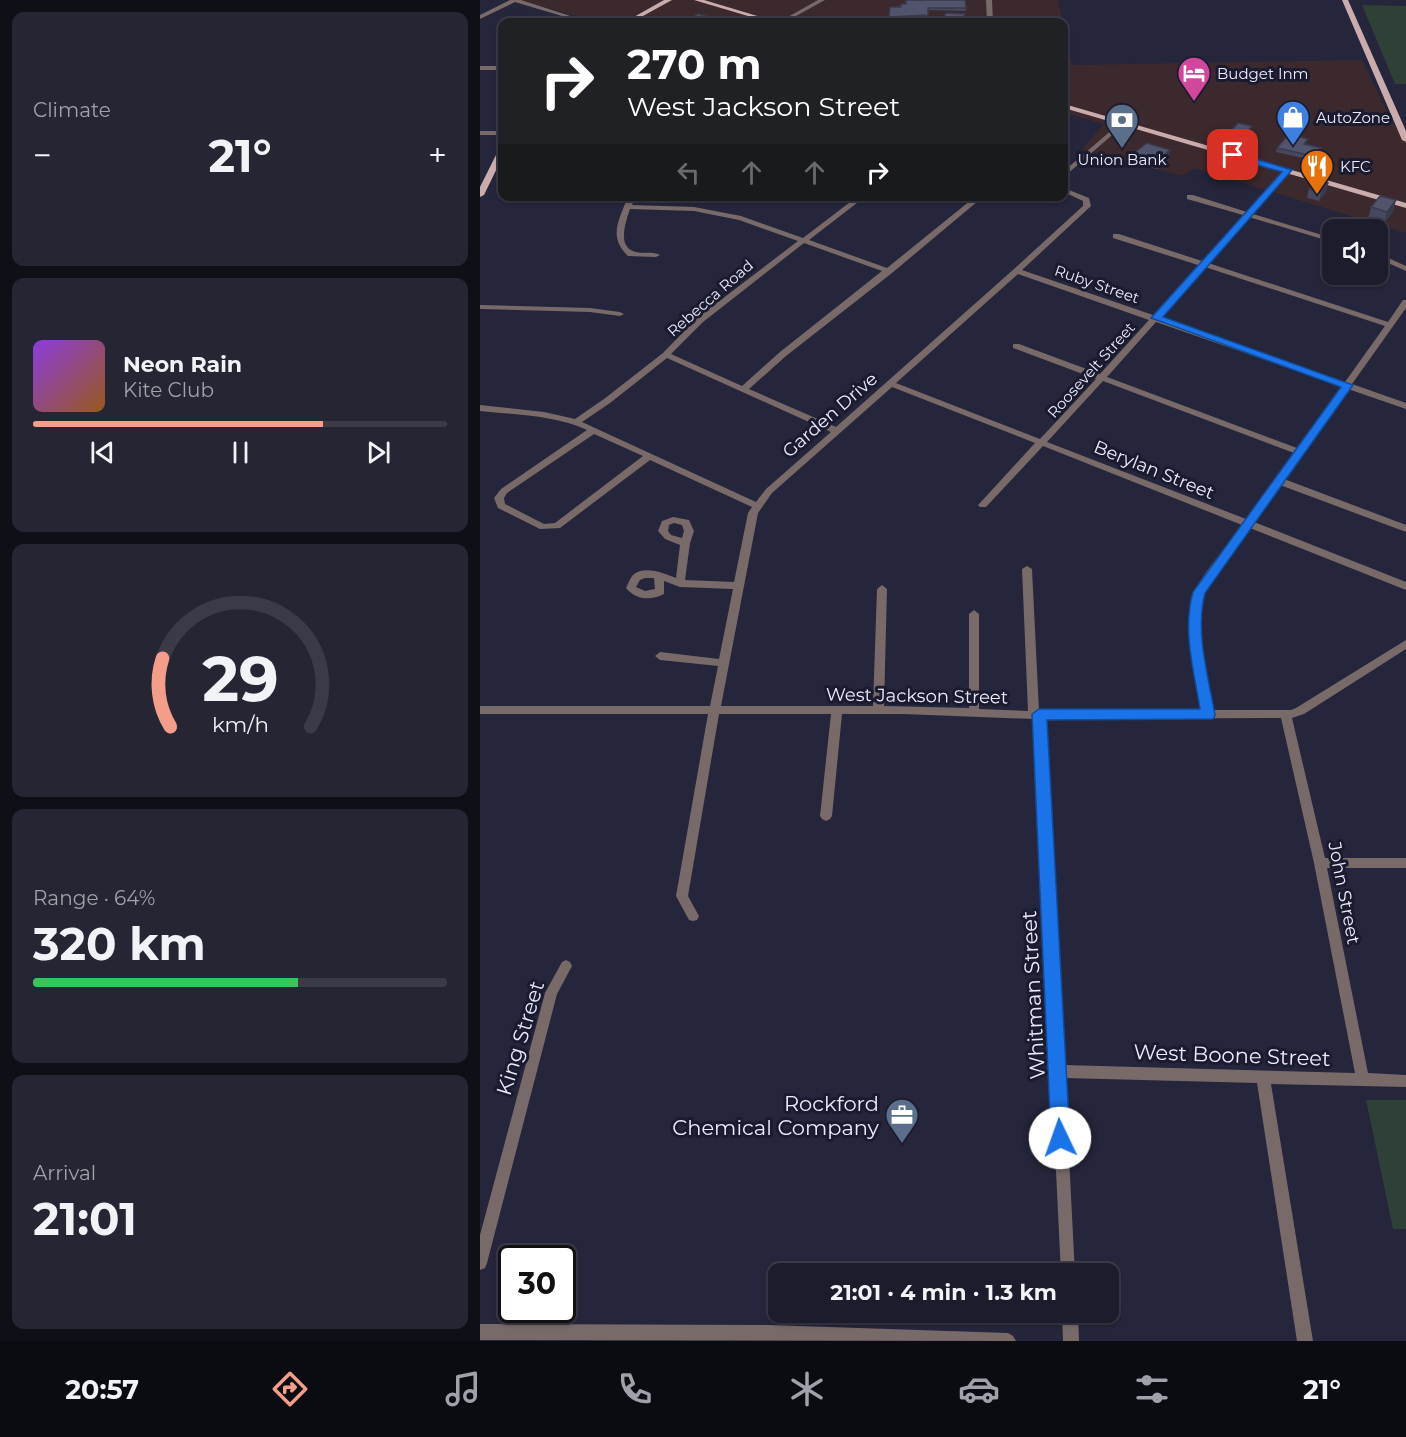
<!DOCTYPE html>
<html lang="en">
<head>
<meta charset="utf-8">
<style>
	body { margin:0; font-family:Montserrat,sans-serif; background:#252534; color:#f1f3f6; height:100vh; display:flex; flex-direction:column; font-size:22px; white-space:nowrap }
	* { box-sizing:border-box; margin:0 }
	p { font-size:20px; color:#a0a1a9 }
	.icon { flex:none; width:33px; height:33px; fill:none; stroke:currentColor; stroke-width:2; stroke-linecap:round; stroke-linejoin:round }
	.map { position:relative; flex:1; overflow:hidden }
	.drawer { display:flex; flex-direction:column; gap:12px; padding:12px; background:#0f0f18; width:480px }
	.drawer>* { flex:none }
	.guide { position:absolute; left:18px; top:18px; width:570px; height:183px; border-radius:12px; box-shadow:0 2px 4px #0004,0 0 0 2px #3a3a48; background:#202124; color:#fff; overflow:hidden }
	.fabs { position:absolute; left:842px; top:219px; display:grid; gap:12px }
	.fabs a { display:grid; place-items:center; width:66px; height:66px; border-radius:12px; background:#1c1c2c; box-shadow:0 2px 4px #0004,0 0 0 2px #3a3a48; font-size:30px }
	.speed { position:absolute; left:18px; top:1245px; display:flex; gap:12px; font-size:30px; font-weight:700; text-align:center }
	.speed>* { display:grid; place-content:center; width:78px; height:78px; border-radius:50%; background:#1c1c2c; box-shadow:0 2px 4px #0004,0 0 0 2px #3a3a48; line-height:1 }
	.speed .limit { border:3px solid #111; border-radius:9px; background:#fff; color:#111 }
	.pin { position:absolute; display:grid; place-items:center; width:51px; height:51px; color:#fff; margin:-26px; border-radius:12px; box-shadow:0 3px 9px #0006 }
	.me { position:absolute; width:66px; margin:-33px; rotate:357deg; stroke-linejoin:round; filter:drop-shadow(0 0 4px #0008) }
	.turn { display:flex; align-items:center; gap:21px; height:126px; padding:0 30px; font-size:27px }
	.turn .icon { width:78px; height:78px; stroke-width:2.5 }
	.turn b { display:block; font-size:42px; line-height:51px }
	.lanes { display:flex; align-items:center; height:57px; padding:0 30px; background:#0003; justify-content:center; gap:30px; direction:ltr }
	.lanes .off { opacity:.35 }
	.big { font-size:45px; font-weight:700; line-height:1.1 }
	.drawer .widget { flex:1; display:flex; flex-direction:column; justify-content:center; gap:9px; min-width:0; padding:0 21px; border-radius:12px; background:#252534 }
	.drawer .dial { align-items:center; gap:0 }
	.dial svg { height:156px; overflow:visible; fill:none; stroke:#3a3a48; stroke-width:7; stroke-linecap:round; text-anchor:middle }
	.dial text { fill:#f1f3f6; stroke:none }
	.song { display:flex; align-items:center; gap:18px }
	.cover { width:72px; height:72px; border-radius:9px; background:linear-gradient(135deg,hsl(270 70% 55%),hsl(30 70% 35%)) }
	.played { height:6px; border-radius:3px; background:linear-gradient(90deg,#f49e89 70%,#3a3a48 70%) }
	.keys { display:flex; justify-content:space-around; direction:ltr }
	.heat { display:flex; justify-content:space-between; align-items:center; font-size:33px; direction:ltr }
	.charge { height:9px; border-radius:4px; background:linear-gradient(90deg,#34c759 64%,#3a3a48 0) }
	.trip { position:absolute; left:288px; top:1263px; width:351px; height:60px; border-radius:12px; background:#1c1c2c; box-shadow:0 2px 4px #0004,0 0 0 2px #3a3a48; font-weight:700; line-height:60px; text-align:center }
	.menu { display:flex; height:96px; justify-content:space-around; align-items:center; background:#0b0b12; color:#a0a1a9 }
	.menu .icon { width:42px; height:42px }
	.menu .on { color:#f49e89 }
	.menu b { font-size:27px; color:#f1f3f6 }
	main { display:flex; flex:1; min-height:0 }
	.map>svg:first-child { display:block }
</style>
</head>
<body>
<main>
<section class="drawer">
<div class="widget"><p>Climate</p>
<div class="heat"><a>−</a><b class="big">21°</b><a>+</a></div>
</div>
<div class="widget">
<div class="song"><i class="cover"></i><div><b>Neon Rain</b><p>Kite Club</p></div></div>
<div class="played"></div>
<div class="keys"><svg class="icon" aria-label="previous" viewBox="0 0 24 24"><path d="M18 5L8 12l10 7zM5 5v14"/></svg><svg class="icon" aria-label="pause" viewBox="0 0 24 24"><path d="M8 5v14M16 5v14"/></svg><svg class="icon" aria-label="next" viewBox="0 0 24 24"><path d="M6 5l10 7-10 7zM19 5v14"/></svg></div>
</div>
<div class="widget dial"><svg viewBox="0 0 100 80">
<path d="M14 69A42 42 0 1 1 86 69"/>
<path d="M14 69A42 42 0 0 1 10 34" stroke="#f49e89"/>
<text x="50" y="56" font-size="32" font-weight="700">29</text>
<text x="50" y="72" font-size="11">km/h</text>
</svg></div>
<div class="widget"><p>Range · 64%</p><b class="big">320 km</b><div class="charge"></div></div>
<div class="widget"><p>Arrival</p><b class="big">21:01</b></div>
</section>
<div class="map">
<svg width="926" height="1341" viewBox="0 0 926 1341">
	<rect width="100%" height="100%" fill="#25253b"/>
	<path fill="#3c292d" d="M 41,0 L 578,0 L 583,22 L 115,22 Z
		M 584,26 L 592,65 L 882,60 L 913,124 L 926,131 L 926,233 L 714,168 L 702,176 L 602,149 L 624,124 L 584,113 Z"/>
	<path fill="#2f4037" d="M 882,5 L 926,6 L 926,84 L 915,84 Z
		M 886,1100 L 926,1100 L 926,1229 L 913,1229 Z"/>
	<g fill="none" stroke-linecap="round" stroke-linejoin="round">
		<path fill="#796a6a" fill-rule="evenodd" d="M 30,0 L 41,0 L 109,22 L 102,22 L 35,2 L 0,19 L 0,15 Z
			M 338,0 L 345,0 L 305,22 L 299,22 Z
			M 506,0 L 512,0 L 513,22 L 507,22 Z
			M 0,66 L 22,66 L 22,70 L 0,70 Z
			M 641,122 L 646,123 L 586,175 L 584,176 L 584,171 Z
			M 0,131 L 22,131 L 22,135 L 0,135 Z
			M 808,168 L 810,169 L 810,171 L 773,214 L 852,238 L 852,242 L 769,217 L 728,263 L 908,322 L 923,300 L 926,300 L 926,308 L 872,384 L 926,403 L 926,409 L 868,389 L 825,451 L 824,454 L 822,455 L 804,479 L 926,525 L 926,532 L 800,485 L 774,522 L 926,582 L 926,590 L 770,528 L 724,593 L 721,607 L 720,638 L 732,710 L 811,710 L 816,708 L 926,640 L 926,649 L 824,714 L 812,718 L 845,858 L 926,858 L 926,868 L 847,868 L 888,1073 L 926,1075 L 926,1087 L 791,1084 L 833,1341 L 817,1341 L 777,1083 L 585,1078 L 595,1274 L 581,1274 L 554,719 L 423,714 L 362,714 L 352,816 L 350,819 L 346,821 L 342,819 L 340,816 L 351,714 L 239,714 L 208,896 L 219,916 L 217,920 L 213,921 L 209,920 L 196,896 L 228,714 L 0,714 L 0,706 L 230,706 L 238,666 L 180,660 L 175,656 L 180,652 L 239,659 L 253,589 L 200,587 L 184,581 L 184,594 C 170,601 156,600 146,588 C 148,584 150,578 153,575 C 164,565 184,573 196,578 L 200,545 L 185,539 L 178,531 L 182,521 L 193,517 L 209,520 L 214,531 L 210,543 L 205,580 L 254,582 L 268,513 L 272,507 L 170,460 L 80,528 L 60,529 L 18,508 L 14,498 L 21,489 L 107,430 C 74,415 36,415 0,411 L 0,405 L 64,412 L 95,419 L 124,399 L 183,353 L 217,318 L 318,241 L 259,220 L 214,211 L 150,209 C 146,221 136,248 156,252 C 164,254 173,251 180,255 L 176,257 L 148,256 C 127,236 140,219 148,196 L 155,196 L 152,205 L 214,207 L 261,216 L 323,238 L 378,196 L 386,196 L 329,240 L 407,268 L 496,196 L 504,196 L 412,273 L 306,356 L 269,389 L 356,427 L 534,269 L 603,206 L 603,201 L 584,192 L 584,188 L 609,198 L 611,206 L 542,270 L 673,315 L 718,265 L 633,238 L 633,234 L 639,234 L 722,261 L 763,215 L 707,199 L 707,195 L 713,195 L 767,212 L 806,169 ZM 324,243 L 402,271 L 300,352 L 262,386 L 191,354 L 223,322 ZM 725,267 L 905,326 L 865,382 L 680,318 ZM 538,274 L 669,320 L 620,374 L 539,344 L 533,344 L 533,348 L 616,379 L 560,439 L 416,383 ZM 676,322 L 861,386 L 817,448 L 627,377 ZM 187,358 L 351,432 L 286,489 L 276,502 L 102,422 L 130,403 ZM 623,381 L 814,453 L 766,519 L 567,442 ZM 412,387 L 555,443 L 500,503 L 498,505 L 500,507 L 506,507 L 563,446 L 762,525 C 748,545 726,569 715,590 C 700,617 716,680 722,710 L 559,711 L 552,569 L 547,566 L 542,569 L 548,711 L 499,709 L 499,614 L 494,610 L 489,614 L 489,708 L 404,706 L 407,589 L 402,585 L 397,589 L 393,706 L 241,706 L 278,513 L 292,493 ZM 114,434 L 163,456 L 75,523 L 64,524 L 25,504 L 24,498 L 27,493 ZM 194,523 L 202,525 L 204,531 L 202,538 L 191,535 L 188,531 L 189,525 ZM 165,578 L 174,578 L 175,589 L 165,591 L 156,587 L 160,580 ZM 801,718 L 834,863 L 875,1073 L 584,1065 L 565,719 Z
			M 897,253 L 926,266 L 926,271 L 897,258 Z
			M 0,305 L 110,308 L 140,312 L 144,314 L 140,316 L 110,312 L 0,309 Z
			M 86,960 L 90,962 L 92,966 L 77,994 L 7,1263 L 5,1268 L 0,1270 L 0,1235 L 65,993 L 82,962 Z
			M 582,1312 L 598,1312 L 599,1341 L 583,1341 Z
			M 0,1324 L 289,1325 L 528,1333 L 533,1336 L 536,1341 L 0,1340 Z"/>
		<path fill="#cbacad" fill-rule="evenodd" d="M 184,0 L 192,0 L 152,22 L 145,22 Z
			M 214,0 L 224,0 L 297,22 L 288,22 Z
			M 862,0 L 868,0 L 926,131 L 926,142 L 922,140 Z
			M 584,104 L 926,203 L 926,208 L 584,108 Z
			M 19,149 L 22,149 L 22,158 L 4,195 L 0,197 L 0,187 Z"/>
	</g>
	<path fill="#47485f" d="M 485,0 L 486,11 L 448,10 L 448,18 L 409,20 L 410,7 L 421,7 Z
		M 771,129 L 759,143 L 743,141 L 744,138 Z
		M 827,143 L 826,144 L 841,148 L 840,152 L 832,160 L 796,152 L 797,148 Z
		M 654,153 L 689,159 L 677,169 L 653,162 Z
		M 848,183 L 846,192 L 839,201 L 827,198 L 829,189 Z
		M 891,207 L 913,212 L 904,223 L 888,219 Z"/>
	<path fill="#393b4d" d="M 772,126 L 771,129 L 759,143 L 760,140 Z
		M 841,148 L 840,152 L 832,160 L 833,156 Z
		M 690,150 L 689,159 L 677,169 L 678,161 Z
		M 848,183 L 846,192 L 839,201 L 841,192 Z
		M 916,200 L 913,212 L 904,223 L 907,212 Z"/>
	<path fill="#52546e" stroke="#393b4d" stroke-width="1.5" d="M 426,0 L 485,0 L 486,8 L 448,8 L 448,15 L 409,17 L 410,7 L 421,7 L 421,4 L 426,4 Z
		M 466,13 L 485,14 L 481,22 L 462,22 Z
		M 218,14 L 241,20 L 236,22 L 206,22 L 211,20 L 209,19 Z
		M 91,17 L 102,21 L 98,22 L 80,22 Z
		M 758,123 L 772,126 L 760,140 L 744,138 Z
		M 809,134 L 828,139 L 824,144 L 841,148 L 833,156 L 797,148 Z
		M 667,143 L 690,150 L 678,161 L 654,153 Z
		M 837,180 L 848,183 L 841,192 L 829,189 Z
		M 900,196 L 916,200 L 907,212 L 891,207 Z"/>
	<path fill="#1a73e8" stroke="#114b97" stroke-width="1.5" d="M 753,152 L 812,170 L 683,317 L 873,385 L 725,593 C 715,632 728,675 735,715 L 733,719 L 567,720 L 590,1138 L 587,1145 L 580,1147 L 574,1145 L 571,1138 L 552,714 L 559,709 L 720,709 C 714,671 702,630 713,592 L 861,387 L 671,318 L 802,172 L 749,157 L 748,155 Z"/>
	<defs>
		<symbol id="hotel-pin" viewBox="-11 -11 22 30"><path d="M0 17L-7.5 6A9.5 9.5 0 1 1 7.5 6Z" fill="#d1479c" stroke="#1b1b30"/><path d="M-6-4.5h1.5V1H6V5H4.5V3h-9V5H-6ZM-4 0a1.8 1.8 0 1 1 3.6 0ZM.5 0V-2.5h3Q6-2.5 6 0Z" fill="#fff"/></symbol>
		<symbol id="shop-pin" viewBox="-11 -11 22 30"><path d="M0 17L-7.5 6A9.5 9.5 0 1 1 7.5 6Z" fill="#3f7fe0" stroke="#1b1b30"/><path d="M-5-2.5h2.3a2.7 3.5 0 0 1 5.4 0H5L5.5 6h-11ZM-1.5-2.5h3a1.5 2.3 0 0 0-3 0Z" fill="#fff"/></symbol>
		<symbol id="bank-pin" viewBox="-11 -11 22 30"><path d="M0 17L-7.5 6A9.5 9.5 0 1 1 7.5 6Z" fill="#5c6f8a" stroke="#1b1b30"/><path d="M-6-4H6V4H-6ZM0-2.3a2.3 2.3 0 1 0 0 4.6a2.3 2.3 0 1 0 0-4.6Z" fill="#fff"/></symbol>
		<symbol id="restaurant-pin" viewBox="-11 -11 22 30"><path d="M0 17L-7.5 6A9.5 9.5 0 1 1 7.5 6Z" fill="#e8710a" stroke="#1b1b30"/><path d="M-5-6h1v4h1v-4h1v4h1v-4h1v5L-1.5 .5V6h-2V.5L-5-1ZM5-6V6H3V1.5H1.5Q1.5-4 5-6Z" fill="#fff"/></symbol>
		<symbol id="office-pin" viewBox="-11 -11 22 30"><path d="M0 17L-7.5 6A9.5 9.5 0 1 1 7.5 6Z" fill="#5c6f8a" stroke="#1b1b30"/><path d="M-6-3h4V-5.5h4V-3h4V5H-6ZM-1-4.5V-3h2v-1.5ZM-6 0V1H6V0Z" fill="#fff"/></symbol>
	</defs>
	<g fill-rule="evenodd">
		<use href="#hotel-pin" x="695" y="54" width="38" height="52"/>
		<use href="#shop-pin" x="794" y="98" width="38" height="52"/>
		<use href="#bank-pin" x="623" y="101" width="38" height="52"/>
		<use href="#restaurant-pin" x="818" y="147" width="38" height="52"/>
		<use href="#office-pin" x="403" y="1096" width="38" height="52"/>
	</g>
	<g text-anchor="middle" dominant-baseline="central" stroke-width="6" stroke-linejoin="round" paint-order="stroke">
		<g font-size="15" fill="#eaebfa" stroke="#1b1b30" text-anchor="start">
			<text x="737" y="73">Budget Inm</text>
			<text x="836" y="117">AutoZone</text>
			<text x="642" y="159" text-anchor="middle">Union Bank</text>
			<text x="860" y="166">KFC</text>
		</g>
		<g font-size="15" fill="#eaebfa" stroke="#1b1b30">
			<text transform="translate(617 284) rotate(19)">Ruby Street</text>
			<text transform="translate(230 298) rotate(-41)">Rebecca Road</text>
			<text transform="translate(611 370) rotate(-48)">Roosevelt Street</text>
		</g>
		<g font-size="18" fill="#eaebfa" stroke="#1b1b30">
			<text transform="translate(350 415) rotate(-41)">Garden Drive</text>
			<text transform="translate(674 470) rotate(22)">Berylan Street</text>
			<text transform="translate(437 696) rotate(1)">West Jackson Street</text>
			<text transform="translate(864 893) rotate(79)">John Street</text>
		</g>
		<g font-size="21" fill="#eaebfa" stroke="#1b1b30">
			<text transform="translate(553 995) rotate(-93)">Whitman Street</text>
			<text transform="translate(40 1038) rotate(-73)">King Street</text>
			<text transform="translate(752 1055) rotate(2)">West Boone Street</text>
		</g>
		<g font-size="21" fill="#eaebfa" stroke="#1b1b30" text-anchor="end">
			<text x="399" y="1103">Rockford<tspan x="399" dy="24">Chemical Company</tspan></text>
		</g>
	</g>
</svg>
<div class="fabs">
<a><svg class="icon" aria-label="sound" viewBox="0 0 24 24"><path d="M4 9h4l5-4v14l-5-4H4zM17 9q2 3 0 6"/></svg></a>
</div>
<div class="speed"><div class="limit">30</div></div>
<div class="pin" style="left:753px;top:155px;background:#d93025"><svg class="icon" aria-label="arrive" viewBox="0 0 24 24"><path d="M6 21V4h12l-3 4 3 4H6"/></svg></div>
<svg class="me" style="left:580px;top:1138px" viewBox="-20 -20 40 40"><circle r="19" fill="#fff"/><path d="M0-13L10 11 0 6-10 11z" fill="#1a73e8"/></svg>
<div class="trip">21:01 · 4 min · 1.3 km</div>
<div class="guide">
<div class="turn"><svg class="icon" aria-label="right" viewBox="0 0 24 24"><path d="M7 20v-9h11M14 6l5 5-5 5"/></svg><div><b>270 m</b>West Jackson Street</div></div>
<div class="lanes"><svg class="icon off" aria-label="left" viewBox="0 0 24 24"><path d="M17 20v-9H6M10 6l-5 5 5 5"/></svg><svg class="icon off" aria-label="ahead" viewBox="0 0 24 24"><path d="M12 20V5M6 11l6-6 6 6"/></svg><svg class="icon off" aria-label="ahead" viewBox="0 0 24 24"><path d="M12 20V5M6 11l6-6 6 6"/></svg><svg class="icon" aria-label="right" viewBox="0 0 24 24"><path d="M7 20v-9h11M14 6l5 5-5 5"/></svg></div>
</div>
</div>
</main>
<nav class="menu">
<b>20:57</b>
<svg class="icon on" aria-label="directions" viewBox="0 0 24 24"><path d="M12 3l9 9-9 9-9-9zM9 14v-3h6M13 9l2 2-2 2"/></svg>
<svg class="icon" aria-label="music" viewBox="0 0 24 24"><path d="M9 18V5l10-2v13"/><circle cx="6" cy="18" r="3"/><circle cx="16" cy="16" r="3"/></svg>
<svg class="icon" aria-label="phone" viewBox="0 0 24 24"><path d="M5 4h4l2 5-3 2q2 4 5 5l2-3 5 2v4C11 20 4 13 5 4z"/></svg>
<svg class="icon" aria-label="climate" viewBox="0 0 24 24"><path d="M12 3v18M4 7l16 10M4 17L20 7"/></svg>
<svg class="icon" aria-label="car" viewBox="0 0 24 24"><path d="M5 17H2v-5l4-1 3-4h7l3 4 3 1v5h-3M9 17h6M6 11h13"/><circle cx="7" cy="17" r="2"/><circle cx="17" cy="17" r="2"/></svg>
<svg class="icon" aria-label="filters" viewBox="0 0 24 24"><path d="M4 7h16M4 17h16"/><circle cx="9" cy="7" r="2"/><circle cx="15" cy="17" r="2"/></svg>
<b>21°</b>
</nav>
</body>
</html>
